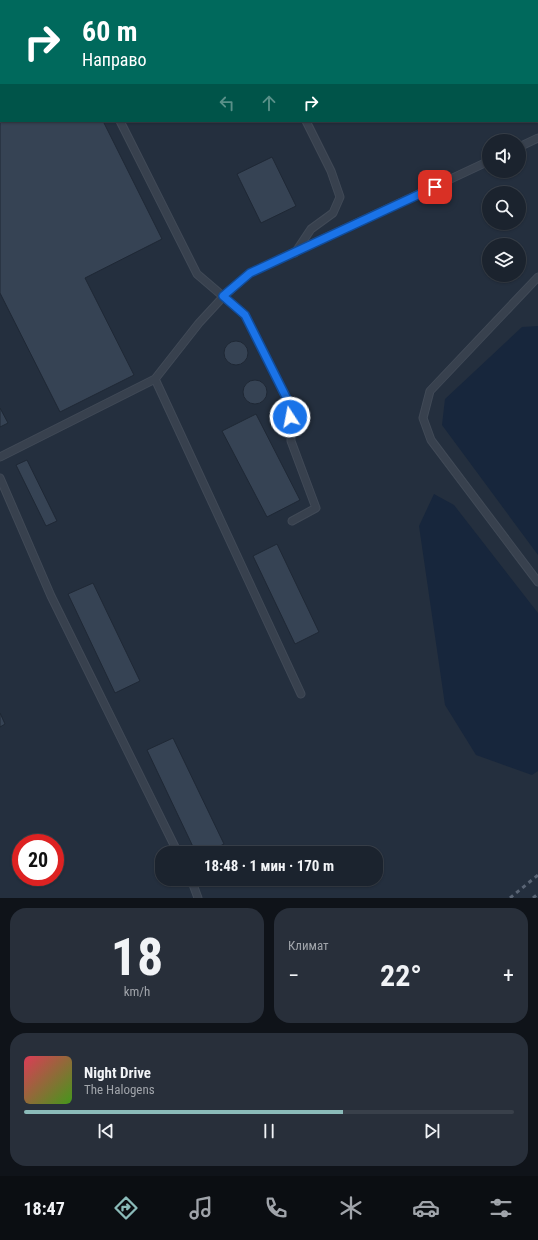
<!DOCTYPE html>
<html lang="ru">
<head>
<meta charset="utf-8">
<style>
	body { margin:0; font-family:"Roboto Condensed",sans-serif; background:#282f3a; color:#f1f3f6; height:100vh; display:flex; flex-direction:column; font-size:15px; white-space:nowrap }
	* { box-sizing:border-box; margin:0 }
	p { font-size:13px; color:#a0a4aa }
	.icon { flex:none; width:22px; height:22px; fill:none; stroke:currentColor; stroke-width:2; stroke-linecap:round; stroke-linejoin:round }
	.map { position:relative; height:898px; overflow:hidden }
	.drawer { display:flex; flex-direction:column; gap:10px; padding:10px; background:#0f1319; flex:1 }
	.drawer>* { flex:none }
	.hud { position:absolute; left:0px; top:0px; width:538px; height:122px; box-shadow:0 1px 3px #0004,0 0 0 1px #39404a; background:#00695c; color:#fff; overflow:hidden }
	.controls { position:absolute; left:482px; top:134px; display:grid; gap:8px }
	.controls a { display:grid; place-items:center; width:44px; height:44px; border-radius:50%; background:#1b232e; box-shadow:0 1px 3px #0004,0 0 0 1px #39404a; font-size:20px }
	.speed { position:absolute; left:12px; top:834px; display:flex; gap:8px; font-size:20px; font-weight:700; text-align:center }
	.speed>* { display:grid; place-content:center; width:52px; height:52px; border-radius:50%; background:#1b232e; box-shadow:0 1px 3px #0004,0 0 0 1px #39404a; line-height:1 }
	.speed .limit { border:6px solid #d22; background:#fff; color:#111 }
	.pin { position:absolute; display:grid; place-items:center; width:34px; height:34px; color:#fff; margin:-17px; border-radius:8px; box-shadow:0 2px 6px #0006 }
	.me { position:absolute; width:44px; margin:-22px; rotate:349deg; stroke-linejoin:round; filter:drop-shadow(0 0 3px #0008) }
	.turn { display:flex; align-items:center; gap:14px; height:84px; padding:0 16px; font-size:18px }
	.turn .icon { width:52px; height:52px; stroke-width:2.5 }
	.turn b { display:block; font-size:28px; line-height:34px }
	.lanes { display:flex; align-items:center; height:38px; padding:0 16px; background:#0003; justify-content:center; gap:20px; direction:ltr }
	.lanes .off { opacity:.35 }
	.big { font-size:30px; font-weight:700; line-height:1.1 }
	.drawer .tile { flex:1; display:flex; flex-direction:column; justify-content:center; gap:6px; min-width:0; padding:0 14px; border-radius:16px; background:#282f3a }
	.drawer .dial { align-items:center; gap:0 }
	.dial b { font-size:52px; line-height:1 }
	.song { display:flex; align-items:center; gap:12px }
	.cover { width:48px; height:48px; border-radius:6px; background:linear-gradient(135deg,hsl(350 70% 55%),hsl(100 70% 35%)) }
	.played { height:4px; border-radius:2px; background:linear-gradient(90deg,#8bbbb9 65%,#39404a 65%) }
	.keys { display:flex; justify-content:space-around; direction:ltr }
	.heat { display:flex; justify-content:space-between; align-items:center; font-size:22px; direction:ltr }
	.drawer .tiles { flex:1; display:grid; gap:10px; grid-template-columns:1fr 1fr }
	.tile:last-child { grid-column:span 2 }
	.trip { position:absolute; left:155px; top:846px; width:228px; height:40px; border-radius:16px; background:#1b232e; box-shadow:0 1px 3px #0004,0 0 0 1px #39404a; font-weight:700; line-height:40px; text-align:center }
	.tab-bar { display:flex; height:64px; justify-content:space-around; align-items:center; background:#0b0e12; color:#a0a4aa }
	.tab-bar .icon { width:28px; height:28px }
	.tab-bar .on { color:#8bbbb9 }
	.tab-bar b { font-size:18px; color:#f1f3f6 }
	.map>svg:first-child { display:block }
</style>
</head>
<body>
<div class="map">
<svg width="538" height="898" viewBox="0 0 538 898">
	<rect width="100%" height="100%" fill="#242f3e"/>
	<path fill="#17263c" d="M 538,326 L 538,555 L 442,425 L 445,399 L 522,327 Z
		M 434,494 L 454,505 L 538,613 L 538,771 L 532,775 L 476,755 L 445,705 L 419,526 Z"/>
	<path fill="#364354" stroke="#1f2835" d="M 0,0 L 42,1 L 1,1 L 1,121 L 103,121 L 162,239 L 85,278 L 134,375 L 60,412 L 0,293 Z
		M 272,157 L 296,206 L 261,223 L 237,174 Z
		M224 353a12 12 0 1 1 24 0a12 12 0 1 1-24 0Z
		M243 392a12 12 0 1 1 24 0a12 12 0 1 1-24 0Z
		M 0,408 L 8,423 L 0,427 Z
		M 256,414 L 300,500 L 267,517 L 222,431 Z
		M 27,460 L 57,521 L 46,526 L 16,465 Z
		M 277,544 L 319,632 L 295,644 L 253,556 Z
		M 93,583 L 140,681 L 115,693 L 68,594 Z
		M 0,713 L 5,724 L 0,727 Z
		M 173,738 L 224,844 L 206,853 L 196,853 L 147,750 Z"/>
	<g fill="none" stroke-linecap="round" stroke-linejoin="round">
		<defs>
			<path id="lane" d="M 59,0 L 59,1
				M 247,0 L 247,1
				M 120,121 L 197,274 L 245,315 L 290,405 L 291,441 L 316,508 L 292,521
				M 519,147 L 538,138
				M 295,253 L 311,229 L 333,213 L 340,197 L 331,171 L 306,121
				M 538,277 L 430,391 L 423,418 L 431,440 L 538,582
				M 155,379 L 301,694
				M 0,457 L 155,379 L 199,323 L 223,297 L 250,273 L 489,161
				M 0,478 L 51,596 L 178,853
				M 191,879 L 198,898"/>
		</defs>
		<use href="#lane" stroke="#414a57" stroke-width="9"/>
		<use href="#lane" stroke="#38414e" stroke-width="7"/>
		<path stroke="#5a6575" stroke-width="3" stroke-dasharray="4 4" stroke-linecap="butt" d="M 510,898 L 538,875
			M 533,898 L 538,894"/>
	</g>
	<g fill="none" stroke-linecap="round" stroke-linejoin="round">
		<defs>
			<path id="route" d="M 290,417 L 290,405 L 245,315 L 223,296 L 250,273 L 435,187"/>
		</defs>
		<use href="#route" stroke="#114b97" stroke-width="10"/>
		<use href="#route" stroke="#1a73e8" stroke-width="7"/>
	</g>
</svg>
<div class="controls">
<a><svg class="icon" aria-label="sound" viewBox="0 0 24 24"><path d="M4 9h4l5-4v14l-5-4H4zM17 9q2 3 0 6"/></svg></a>
<a><svg class="icon" aria-label="search" viewBox="0 0 24 24"><circle cx="10" cy="10" r="6"/><path d="M15 15l6 6"/></svg></a>
<a><svg class="icon" aria-label="layers" viewBox="0 0 24 24"><path d="M12 4l9 5-9 5-9-5zM3 14l9 5 9-5"/></svg></a>
</div>
<div class="speed"><div class="limit">20</div></div>
<div class="pin" style="left:435px;top:187px;background:#d93025"><svg class="icon" aria-label="arrive" viewBox="0 0 24 24"><path d="M6 21V4h12l-3 4 3 4H6"/></svg></div>
<svg class="me" style="left:290px;top:417px" viewBox="-20 -20 40 40"><circle r="17" fill="#1a73e8" stroke="#fff" stroke-width="3"/><path d="M0-11L8 9 0 5-8 9z" fill="#fff"/></svg>
<div class="trip">18:48 · 1 мин · 170 m</div>
<div class="hud">
<div class="turn"><svg class="icon" aria-label="right" viewBox="0 0 24 24"><path d="M7 20v-9h11M14 6l5 5-5 5"/></svg><div><b>60 m</b>Направо</div></div>
<div class="lanes"><svg class="icon off" aria-label="left" viewBox="0 0 24 24"><path d="M17 20v-9H6M10 6l-5 5 5 5"/></svg><svg class="icon off" aria-label="ahead" viewBox="0 0 24 24"><path d="M12 20V5M6 11l6-6 6 6"/></svg><svg class="icon" aria-label="right" viewBox="0 0 24 24"><path d="M7 20v-9h11M14 6l5 5-5 5"/></svg></div>
</div>
</div>
<section class="drawer">
<div class="tiles">
<div class="tile dial"><b>18</b><p>km/h</p></div>
<div class="tile"><p>Климат</p>
<div class="heat"><a>−</a><b class="big">22°</b><a>+</a></div>
</div>
<div class="tile">
<div class="song"><i class="cover"></i><div><b>Night Drive</b><p>The Halogens</p></div></div>
<div class="played"></div>
<div class="keys"><svg class="icon" aria-label="previous" viewBox="0 0 24 24"><path d="M18 5L8 12l10 7zM5 5v14"/></svg><svg class="icon" aria-label="pause" viewBox="0 0 24 24"><path d="M8 5v14M16 5v14"/></svg><svg class="icon" aria-label="next" viewBox="0 0 24 24"><path d="M6 5l10 7-10 7zM19 5v14"/></svg></div>
</div>
</div>
</section>
<nav class="tab-bar">
<b>18:47</b>
<svg class="icon on" aria-label="directions" viewBox="0 0 24 24"><path d="M12 3l9 9-9 9-9-9zM9 14v-3h6M13 9l2 2-2 2"/></svg>
<svg class="icon" aria-label="music" viewBox="0 0 24 24"><path d="M9 18V5l10-2v13"/><circle cx="6" cy="18" r="3"/><circle cx="16" cy="16" r="3"/></svg>
<svg class="icon" aria-label="phone" viewBox="0 0 24 24"><path d="M5 4h4l2 5-3 2q2 4 5 5l2-3 5 2v4C11 20 4 13 5 4z"/></svg>
<svg class="icon" aria-label="climate" viewBox="0 0 24 24"><path d="M12 3v18M4 7l16 10M4 17L20 7"/></svg>
<svg class="icon" aria-label="car" viewBox="0 0 24 24"><path d="M5 17H2v-5l4-1 3-4h7l3 4 3 1v5h-3M9 17h6M6 11h13"/><circle cx="7" cy="17" r="2"/><circle cx="17" cy="17" r="2"/></svg>
<svg class="icon" aria-label="filters" viewBox="0 0 24 24"><path d="M4 7h16M4 17h16"/><circle cx="9" cy="7" r="2"/><circle cx="15" cy="17" r="2"/></svg>
</nav>
</body>
</html>
